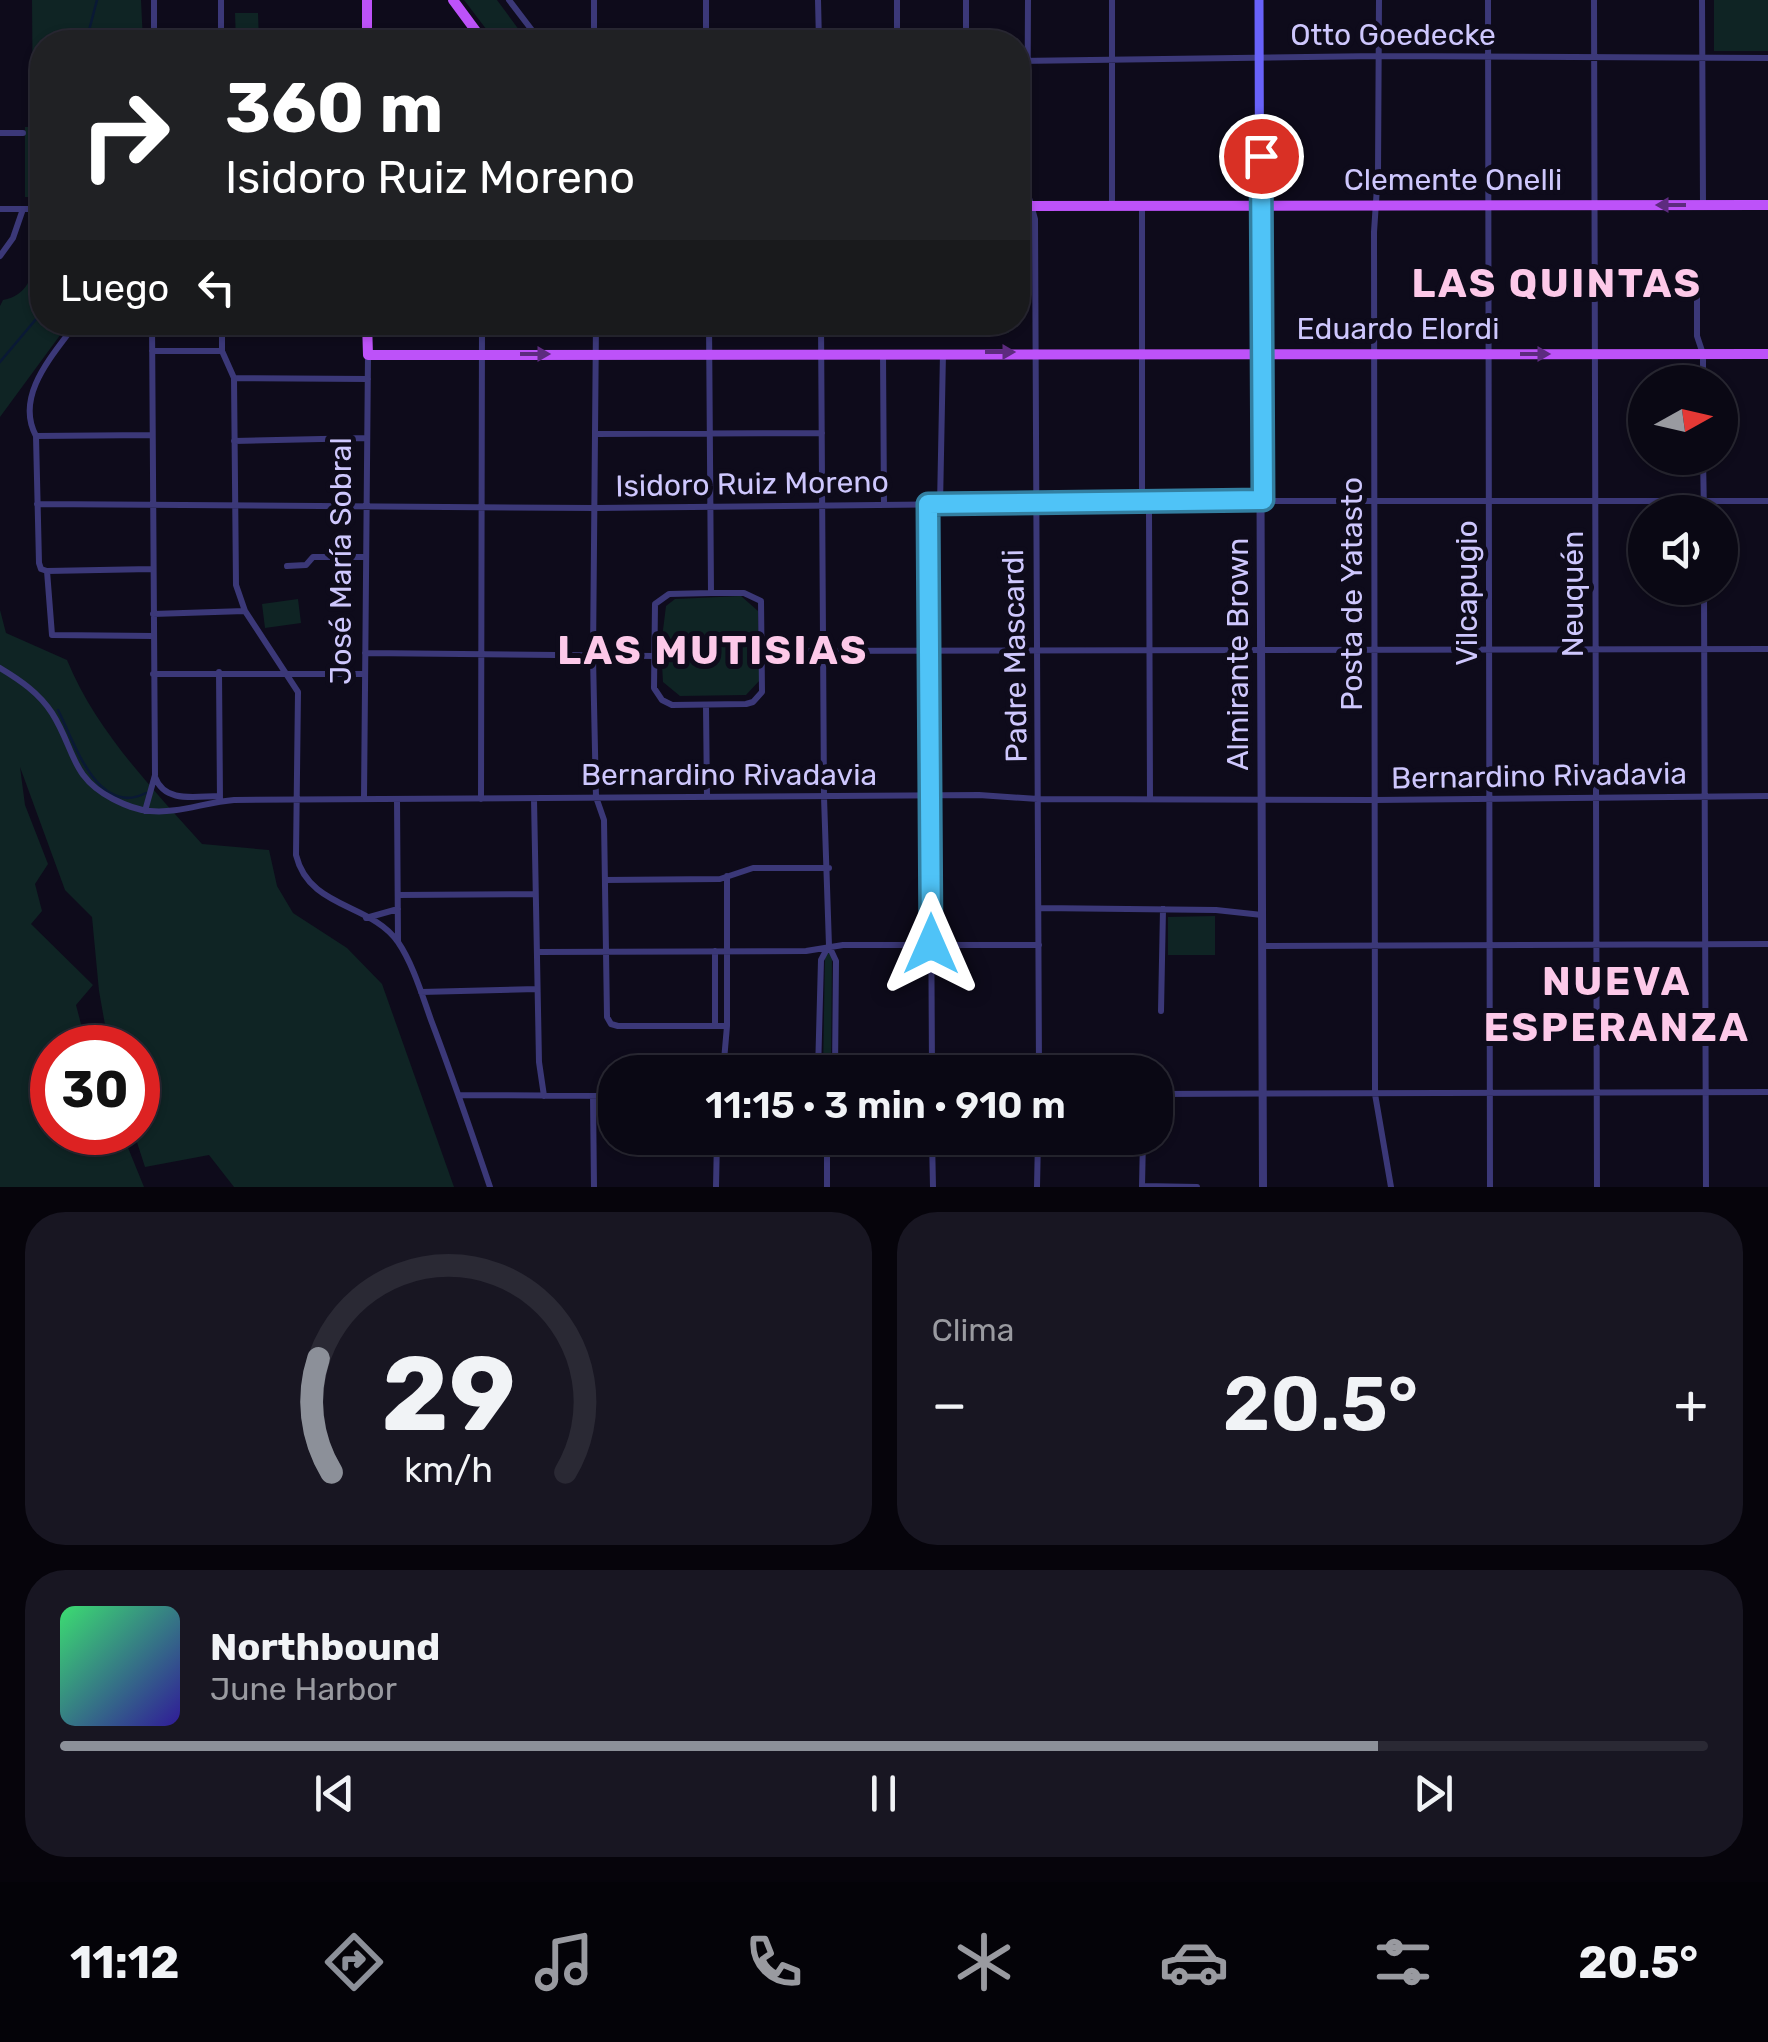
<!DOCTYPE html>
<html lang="es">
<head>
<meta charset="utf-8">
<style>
	body { margin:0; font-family:Rubik,sans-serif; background:#181622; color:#f1f3f6; height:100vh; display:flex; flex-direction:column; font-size:38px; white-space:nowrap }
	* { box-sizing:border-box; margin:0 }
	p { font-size:32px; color:#999aa0 }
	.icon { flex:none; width:55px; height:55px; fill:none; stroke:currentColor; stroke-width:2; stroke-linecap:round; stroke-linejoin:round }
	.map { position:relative; height:1187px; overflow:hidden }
	.drawer { display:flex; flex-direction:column; gap:25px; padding:25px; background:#06040b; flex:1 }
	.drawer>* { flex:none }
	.hud { position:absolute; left:30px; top:30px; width:1000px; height:305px; border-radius:40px; box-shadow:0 2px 8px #0004,0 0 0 2px #2a2934; background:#202124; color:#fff; overflow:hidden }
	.needle { width:65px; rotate:82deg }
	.buttons { position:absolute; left:1628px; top:365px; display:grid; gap:20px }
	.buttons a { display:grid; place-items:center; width:110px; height:110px; border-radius:50%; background:#0a0814; box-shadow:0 2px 8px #0004,0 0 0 2px #2a2934; font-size:50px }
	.speed { position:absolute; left:30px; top:1025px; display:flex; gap:20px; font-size:50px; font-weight:700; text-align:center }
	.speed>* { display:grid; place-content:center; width:130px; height:130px; border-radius:50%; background:#0a0814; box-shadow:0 2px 8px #0004,0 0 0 2px #2a2934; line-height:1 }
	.speed .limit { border:15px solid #d22; background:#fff; color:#111 }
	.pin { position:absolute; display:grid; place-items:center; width:85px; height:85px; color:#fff; margin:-42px; border:5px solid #fff; border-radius:50%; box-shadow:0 2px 10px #0007 }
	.me { position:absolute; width:110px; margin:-55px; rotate:0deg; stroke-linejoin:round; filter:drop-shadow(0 0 8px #0008) }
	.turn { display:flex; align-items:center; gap:35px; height:210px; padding:0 30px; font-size:45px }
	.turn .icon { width:130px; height:130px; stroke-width:2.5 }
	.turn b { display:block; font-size:70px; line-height:85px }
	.then { display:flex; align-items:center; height:95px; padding:0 30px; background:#0003; gap:20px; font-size:38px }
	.big { font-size:75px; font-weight:600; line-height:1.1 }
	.drawer .card { flex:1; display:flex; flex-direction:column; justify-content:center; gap:15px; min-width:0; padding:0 35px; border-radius:40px; background:#181622 }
	.drawer .dial { align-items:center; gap:0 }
	.dial svg { height:260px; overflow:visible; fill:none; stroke:#2a2934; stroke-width:7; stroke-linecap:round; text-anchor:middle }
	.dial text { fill:#f1f3f6; stroke:none }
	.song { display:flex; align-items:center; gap:30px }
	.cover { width:120px; height:120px; border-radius:15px; background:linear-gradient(135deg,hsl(140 70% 55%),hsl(250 70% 35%)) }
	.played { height:10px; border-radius:5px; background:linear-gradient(90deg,#8c9099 80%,#2a2934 80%) }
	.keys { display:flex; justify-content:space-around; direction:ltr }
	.heat { display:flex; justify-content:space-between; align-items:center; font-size:55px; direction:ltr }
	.drawer .tiles { flex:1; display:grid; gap:25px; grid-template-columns:1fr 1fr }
	.card:last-child { grid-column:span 2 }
	.trip { position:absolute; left:598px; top:1055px; width:575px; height:100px; border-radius:40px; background:#0a0814; box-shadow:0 2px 8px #0004,0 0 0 2px #2a2934; font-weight:600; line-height:100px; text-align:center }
	.dock { display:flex; height:160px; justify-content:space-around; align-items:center; background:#040308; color:#999aa0 }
	.dock .icon { width:70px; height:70px }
	.dock .on { color:#8c9099 }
	.dock b { font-size:45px; color:#f1f3f6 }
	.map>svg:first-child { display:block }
</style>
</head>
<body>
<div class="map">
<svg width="1768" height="1187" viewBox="0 0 1768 1187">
	<rect width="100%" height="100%" fill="#0e0b1b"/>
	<path fill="#0f2424" d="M 32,0 L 141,0 L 143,42 L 42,42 L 42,197 L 25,197 L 25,127 L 33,127 Z
		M 464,0 L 497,0 L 528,42 L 496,42 Z
		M 1714,0 L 1768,0 L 1768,51 L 1714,51 Z
		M 235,13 L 258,13 L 259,42 L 236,42 Z
		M 34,213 L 42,214 L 42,322 L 69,323 L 0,417 L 0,306 L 3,300 C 43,293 35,244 34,213 Z
		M 906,323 L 1009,323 L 1009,333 L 906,332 Z
		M 741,596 L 758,611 L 760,680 L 746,695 L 680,696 L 663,682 L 661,646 L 666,606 L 675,599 Z
		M 298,599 L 301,623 L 265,628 L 262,604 Z
		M 0,610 L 6,633 L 67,660 C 96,731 152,788 202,844 L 269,850 L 277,886 L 293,913 L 347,948 L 382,984 L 454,1187 L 234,1187 L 209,1155 L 145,1167 L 134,1133 L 138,1132 L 138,1048 L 109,1047 L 99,991 L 92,917 L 65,890 L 20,767 L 25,805 L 48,864 L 35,884 L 42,911 L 31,924 L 93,985 L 76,1005 L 87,1047 L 52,1048 L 52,1132 L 122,1133 L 144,1187 L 0,1187 Z
		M 1215,916 L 1215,955 L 1168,955 L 1168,917 Z
		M 829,953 L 832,956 L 831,1072 L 823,1072 L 825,954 Z"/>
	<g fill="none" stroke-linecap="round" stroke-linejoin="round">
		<path stroke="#0a1935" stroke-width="2.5" d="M 86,42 L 97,0
			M 0,362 L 42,312
			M 58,710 C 74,741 97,818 146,793"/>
		<path stroke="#3b3878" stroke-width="6" d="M 509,0 L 541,42
			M 594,0 L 594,42
			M 818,0 L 819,42
			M 897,0 L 897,42
			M 966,0 L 966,42
			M 1028,0 L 1027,191 L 1035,219 L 1039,1072
			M 1379,0 L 1378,172 L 1374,232 L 1375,1094 L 1391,1187
			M 1488,0 L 1490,1187
			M 1594,0 L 1597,1187
			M 1702,0 L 1703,205
			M 154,42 L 154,0
			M 221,42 L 221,0
			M 706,42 L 706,0
			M 1018,61 L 1379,56 L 1768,58
			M 0,133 L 23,133
			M 1112,206 L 1112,0
			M 1142,207 L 1142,491 L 1149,511 L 1150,799
			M 0,209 L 42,209
			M 0,256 L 13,238 L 23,209
			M 1697,286 L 1697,336 L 1703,354 L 1703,382
			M 77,322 C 54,354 14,395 36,436 L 39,563 L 41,569 L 47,571 L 152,569
			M 222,322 L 222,351 L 234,378 L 236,585 L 245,611 L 298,692 L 296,855 C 309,909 371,903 398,942 C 413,964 422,995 431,1020 C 452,1075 471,1131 490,1187
			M 596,322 L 593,657 L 596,797 L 604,820 L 607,1017 L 611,1024 L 618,1026 L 727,1026
			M 709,322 L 711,593
			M 821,322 L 824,797 L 829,946 L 836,961 L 835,1072
			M 152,351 L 222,351
			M 883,354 L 884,504
			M 234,378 L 368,379
			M 595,434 L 822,433
			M 36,436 L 152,435
			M 234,441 L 367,438
			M 1703,458 L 1704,512
			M 37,504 L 595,508 L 1263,501 L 1768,501
			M 929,505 L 932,1072
			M 940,505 L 943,353
			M 287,566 L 306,565 L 313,557 L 366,557
			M 47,571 L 52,635 L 153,636
			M 1704,588 L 1706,1187
			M 711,593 L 744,593 L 761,601 L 762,692 L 753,702 L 746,704 L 672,705 L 662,700 L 654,688 L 655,604 L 669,594 Z
			M 153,614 L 245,611
			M 763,651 L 1768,649
			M 365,653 L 654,656
			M 0,668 C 20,680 39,693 52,713 C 75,749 70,777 113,799 C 125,805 136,810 150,811 C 177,814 206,802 234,800 L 979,795 L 1038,799 L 1375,800 L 1768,796
			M 219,672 L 220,801
			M 153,674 L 365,674
			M 706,706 L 707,797
			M 155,777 C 165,804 196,796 220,796
			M 364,799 L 368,355
			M 397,799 L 398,941
			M 481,799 L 482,322
			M 534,799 L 539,1062 L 544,1096
			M 145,811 L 155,775 L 152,322
			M 605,880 L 720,879 L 753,868 L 829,868
			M 398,895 L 534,894
			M 1039,908 L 1216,910 L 1262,915
			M 366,918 L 398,909
			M 1263,946 L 1768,944
			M 537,952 L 806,951 L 843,945 L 1039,945
			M 421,992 L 537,989
			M 1161,1011 L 1163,909
			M 715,1026 L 715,951
			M 723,1072 L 727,1026 L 727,876
			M 818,1072 L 821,960 L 828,947
			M 1155,1094 L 1768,1092
			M 459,1095 L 615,1096
			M 593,1096 L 594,1187
			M 932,1138 L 933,1187
			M 1142,1186 L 1143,1138
			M 1143,1186 L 1197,1187
			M 716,1187 L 717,1138
			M 827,1187 L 827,1138
			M 1037,1187 L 1038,1138"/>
		<path stroke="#3b3878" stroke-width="8" d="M 1260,354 L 1263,1187"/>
		<path stroke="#6862f9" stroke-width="9" d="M 1259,0 L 1260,354"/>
		<path stroke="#bd52f9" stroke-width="10" d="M 367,0 L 367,42
			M 453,0 L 484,42
			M 1018,206 L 1768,205
			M 367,322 L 368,355 L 1768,354"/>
	</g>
	<defs><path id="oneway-solid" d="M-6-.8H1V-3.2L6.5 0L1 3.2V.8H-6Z" transform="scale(2.5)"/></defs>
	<g fill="#5d2b7f">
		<use href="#oneway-solid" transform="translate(1671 205) rotate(180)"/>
		<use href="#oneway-solid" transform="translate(1000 352)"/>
		<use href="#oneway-solid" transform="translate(535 354)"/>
		<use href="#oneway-solid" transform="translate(1535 354)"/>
	</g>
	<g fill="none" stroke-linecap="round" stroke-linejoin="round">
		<defs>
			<path id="route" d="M 931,944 L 928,504 L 1263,500 L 1261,156"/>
		</defs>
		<use href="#route" stroke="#337fa1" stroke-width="25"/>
		<use href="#route" stroke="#4fc3f7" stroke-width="18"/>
	</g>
	<g text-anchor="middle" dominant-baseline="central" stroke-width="10" stroke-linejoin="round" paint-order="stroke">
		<g font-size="30" fill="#cec7fd" stroke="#0e0b1b">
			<text x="1393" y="35">Otto Goedecke</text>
			<text x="1453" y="180">Clemente Onelli</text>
			<text x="1398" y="329">Eduardo Elordi</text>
			<text transform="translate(752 484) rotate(-1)">Isidoro Ruiz Moreno</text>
			<text transform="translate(341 561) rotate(-90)">José María Sobral</text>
			<text transform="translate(1467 593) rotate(-90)">Vilcapugio</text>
			<text transform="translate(1352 594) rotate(-90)">Posta de Yatasto</text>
			<text transform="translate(1573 594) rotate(-90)">Neuquén</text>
			<text transform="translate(1238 654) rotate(-90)">Almirante Brown</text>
			<text transform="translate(1015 656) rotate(-91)">Padre Mascardi</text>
			<text x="729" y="775">Bernardino Rivadavia</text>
			<text transform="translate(1539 776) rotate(-1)">Bernardino Rivadavia</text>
		</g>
		<g font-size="40" font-weight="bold" letter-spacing="2.5" fill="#fdc9e9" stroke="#0e0b1b">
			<text x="1557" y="283">LAS QUINTAS</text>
			<text x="713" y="650">LAS MUTISIAS</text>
			<text x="1617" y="981">NUEVA<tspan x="1617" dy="46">ESPERANZA</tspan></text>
		</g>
	</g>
</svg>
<div class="buttons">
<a><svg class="needle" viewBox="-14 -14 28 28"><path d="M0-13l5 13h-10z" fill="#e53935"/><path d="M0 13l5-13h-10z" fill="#999aa0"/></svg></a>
<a><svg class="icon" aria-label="sound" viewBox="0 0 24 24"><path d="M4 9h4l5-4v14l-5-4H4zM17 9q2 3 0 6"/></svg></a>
</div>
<div class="speed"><div class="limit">30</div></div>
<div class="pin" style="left:1261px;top:156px;background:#d93025"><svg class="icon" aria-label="arrive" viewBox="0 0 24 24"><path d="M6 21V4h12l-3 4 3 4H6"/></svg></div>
<svg class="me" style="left:931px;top:944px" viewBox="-20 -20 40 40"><path d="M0-17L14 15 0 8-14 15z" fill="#4fc3f7" stroke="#fff" stroke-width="4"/></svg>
<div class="trip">11:15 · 3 min · 910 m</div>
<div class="hud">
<div class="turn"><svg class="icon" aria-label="right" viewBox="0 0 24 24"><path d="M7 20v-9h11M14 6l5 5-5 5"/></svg><div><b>360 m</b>Isidoro Ruiz Moreno</div></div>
<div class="then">Luego<svg class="icon" aria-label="left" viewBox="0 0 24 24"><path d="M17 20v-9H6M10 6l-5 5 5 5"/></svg></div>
</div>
</div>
<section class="drawer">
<div class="tiles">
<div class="card dial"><svg viewBox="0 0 100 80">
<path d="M14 69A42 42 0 1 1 86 69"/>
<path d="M14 69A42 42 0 0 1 10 34" stroke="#8c9099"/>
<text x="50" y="56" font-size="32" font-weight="700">29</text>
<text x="50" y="72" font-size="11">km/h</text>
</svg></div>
<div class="card"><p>Clima</p>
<div class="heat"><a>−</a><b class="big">20.5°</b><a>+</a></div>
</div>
<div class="card">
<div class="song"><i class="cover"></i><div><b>Northbound</b><p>June Harbor</p></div></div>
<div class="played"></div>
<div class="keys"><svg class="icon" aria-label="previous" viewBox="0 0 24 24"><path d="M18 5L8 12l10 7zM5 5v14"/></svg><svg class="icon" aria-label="pause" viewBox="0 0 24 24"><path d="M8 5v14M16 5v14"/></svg><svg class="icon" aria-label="next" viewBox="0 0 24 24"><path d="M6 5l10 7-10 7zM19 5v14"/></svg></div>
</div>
</div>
</section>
<nav class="dock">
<b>11:12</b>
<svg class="icon on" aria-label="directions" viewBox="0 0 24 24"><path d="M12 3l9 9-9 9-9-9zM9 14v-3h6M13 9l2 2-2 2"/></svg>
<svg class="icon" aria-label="music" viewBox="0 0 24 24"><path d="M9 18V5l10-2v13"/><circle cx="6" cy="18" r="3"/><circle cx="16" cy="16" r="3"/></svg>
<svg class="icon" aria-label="phone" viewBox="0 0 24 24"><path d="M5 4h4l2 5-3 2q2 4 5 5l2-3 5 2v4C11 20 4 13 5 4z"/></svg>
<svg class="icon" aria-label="climate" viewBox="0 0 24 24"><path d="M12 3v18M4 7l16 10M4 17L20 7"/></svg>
<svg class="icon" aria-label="car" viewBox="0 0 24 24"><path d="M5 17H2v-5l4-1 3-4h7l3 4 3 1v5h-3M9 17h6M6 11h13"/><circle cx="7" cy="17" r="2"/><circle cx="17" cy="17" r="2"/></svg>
<svg class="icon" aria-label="filters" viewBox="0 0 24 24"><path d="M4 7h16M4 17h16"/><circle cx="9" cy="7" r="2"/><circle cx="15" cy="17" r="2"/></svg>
<b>20.5°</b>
</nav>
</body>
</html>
